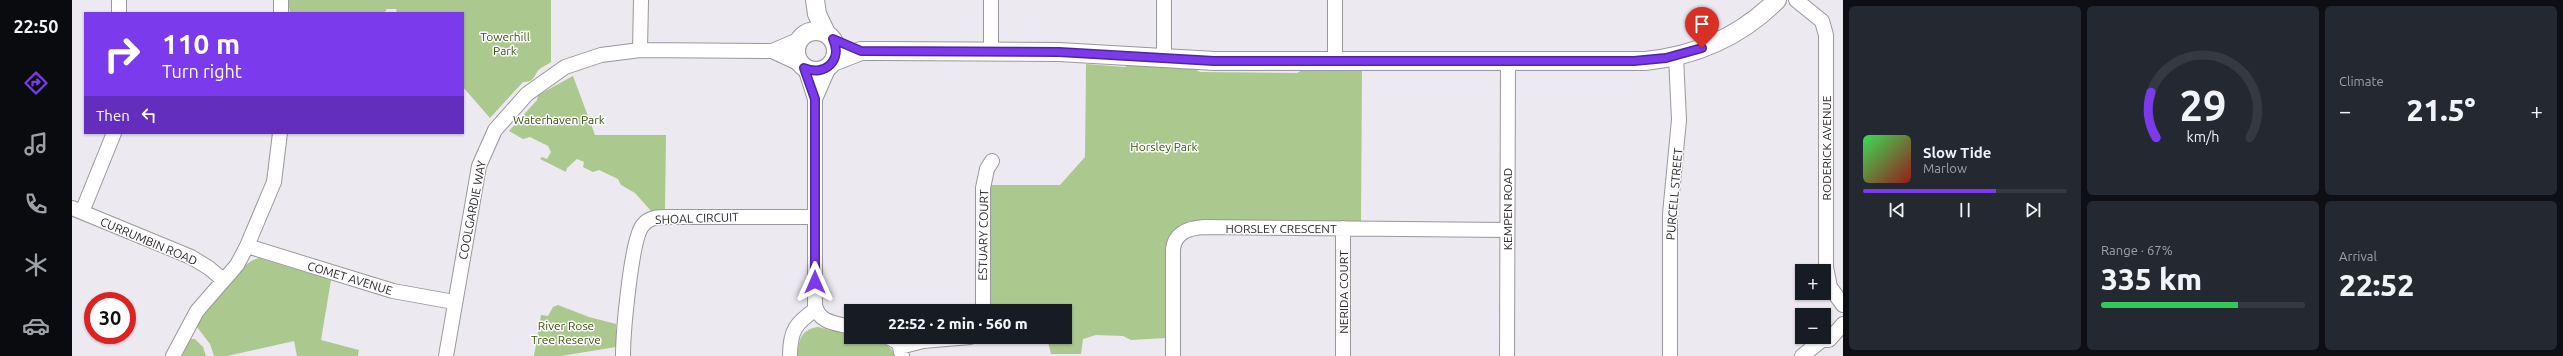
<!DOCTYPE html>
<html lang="en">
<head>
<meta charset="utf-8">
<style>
	body { margin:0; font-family:Ubuntu,sans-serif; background:#242831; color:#f1f3f6; height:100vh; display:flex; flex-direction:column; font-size:15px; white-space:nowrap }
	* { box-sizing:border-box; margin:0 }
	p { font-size:13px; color:#9ea1a6 }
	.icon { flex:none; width:22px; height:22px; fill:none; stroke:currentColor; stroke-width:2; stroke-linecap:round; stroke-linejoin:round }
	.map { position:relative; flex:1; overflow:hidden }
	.side { display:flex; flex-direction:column; gap:6px; padding:6px; background:#0d0f14; width:720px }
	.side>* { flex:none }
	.guide { position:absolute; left:12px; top:12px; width:380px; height:122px; border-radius:0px; box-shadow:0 1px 3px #0004; background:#7c3aed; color:#fff; overflow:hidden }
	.fabs { position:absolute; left:1723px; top:264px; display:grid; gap:8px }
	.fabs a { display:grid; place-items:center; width:36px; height:36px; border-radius:0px; background:#171b24; box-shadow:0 1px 3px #0004; font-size:20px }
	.speed { position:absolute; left:12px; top:292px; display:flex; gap:8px; font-size:20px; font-weight:700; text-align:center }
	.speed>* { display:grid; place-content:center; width:52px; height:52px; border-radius:50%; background:#171b24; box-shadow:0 1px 3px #0004; line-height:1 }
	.speed .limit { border:6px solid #d22; background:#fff; color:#111 }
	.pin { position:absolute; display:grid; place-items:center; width:34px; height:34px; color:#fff; margin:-41px -17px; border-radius:50% 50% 50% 0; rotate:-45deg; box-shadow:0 0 4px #0007 }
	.pin .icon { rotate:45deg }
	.me { position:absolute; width:44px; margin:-22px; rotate:0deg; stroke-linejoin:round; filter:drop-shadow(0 0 3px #0008) }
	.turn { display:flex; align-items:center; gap:14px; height:84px; padding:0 12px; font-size:18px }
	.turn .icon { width:52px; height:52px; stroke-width:2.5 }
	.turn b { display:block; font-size:28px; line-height:34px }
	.then { display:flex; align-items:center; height:38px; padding:0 12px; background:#0003; gap:8px; font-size:15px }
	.big { font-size:30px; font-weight:800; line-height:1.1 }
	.side .widget { flex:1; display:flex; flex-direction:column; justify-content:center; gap:6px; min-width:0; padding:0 14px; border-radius:6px; background:#242831 }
	.side .dial { align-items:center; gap:0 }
	.dial svg { height:104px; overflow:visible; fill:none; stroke:#363941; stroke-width:7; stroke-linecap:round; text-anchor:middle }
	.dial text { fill:#f1f3f6; stroke:none }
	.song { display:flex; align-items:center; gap:12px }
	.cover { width:48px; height:48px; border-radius:6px; background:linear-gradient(135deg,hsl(130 70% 55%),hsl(0 70% 35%)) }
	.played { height:4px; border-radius:2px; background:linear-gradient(90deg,#7c3aed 65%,#363941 65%) }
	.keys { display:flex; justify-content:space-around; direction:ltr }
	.heat { display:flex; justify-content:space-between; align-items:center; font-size:22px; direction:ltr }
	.charge { height:6px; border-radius:3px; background:linear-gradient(90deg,#34c759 67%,#363941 0) }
	.side .tiles { flex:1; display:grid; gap:6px; grid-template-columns:repeat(3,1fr) }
	.widget:first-child { grid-row:span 2 }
	.trip { position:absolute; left:772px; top:304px; width:228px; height:40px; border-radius:0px; background:#171b24; box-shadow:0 1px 3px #0004; font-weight:800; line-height:40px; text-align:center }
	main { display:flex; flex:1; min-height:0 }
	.menu { display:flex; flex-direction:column; width:72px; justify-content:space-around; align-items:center; background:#090b0e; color:#9ea1a6 }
	.menu .icon { width:28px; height:28px }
	.menu .selected { color:#7c3aed }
	.menu b { font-size:18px; color:#f1f3f6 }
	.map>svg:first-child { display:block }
</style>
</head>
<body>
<main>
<nav class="menu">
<b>22:50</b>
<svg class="icon selected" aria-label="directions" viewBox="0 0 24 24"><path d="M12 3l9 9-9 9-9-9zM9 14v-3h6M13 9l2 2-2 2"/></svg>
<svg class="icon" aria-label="music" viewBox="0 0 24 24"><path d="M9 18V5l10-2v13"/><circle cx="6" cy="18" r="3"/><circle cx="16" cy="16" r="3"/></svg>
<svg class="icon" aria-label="phone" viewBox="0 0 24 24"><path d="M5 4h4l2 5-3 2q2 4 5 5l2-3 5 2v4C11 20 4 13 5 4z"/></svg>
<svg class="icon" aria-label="climate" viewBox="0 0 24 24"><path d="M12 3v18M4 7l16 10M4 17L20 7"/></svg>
<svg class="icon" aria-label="car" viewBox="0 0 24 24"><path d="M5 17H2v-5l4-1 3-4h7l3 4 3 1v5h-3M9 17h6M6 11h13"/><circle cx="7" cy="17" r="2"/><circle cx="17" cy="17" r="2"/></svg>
</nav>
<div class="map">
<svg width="1771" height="356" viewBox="0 0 1771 356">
	<rect width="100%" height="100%" fill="#ece9f0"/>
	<path fill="#abc88f" d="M 216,0 L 479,0 L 479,62 C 475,65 467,68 465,72 C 461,79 460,82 451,82 L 418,118 L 391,87 L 391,13 L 325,13 L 324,9 L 315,9 L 312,13 L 218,13 Z
		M 1060,63 L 1121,68 L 1128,72 L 1225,73 L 1234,68 L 1290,69 L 1289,222 L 1118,221 L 1102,230 L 1094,246 L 1093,338 L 1059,340 L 1051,336 L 1024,335 L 1011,339 L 1009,354 L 979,354 L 976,342 L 961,342 L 951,338 L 927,337 L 918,340 L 915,337 L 993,337 L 993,311 L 918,311 L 919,185 L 988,185 L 1013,157 L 1014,64 L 1053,67 Z
		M 501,76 L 523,135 L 594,135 L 593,209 L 579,211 L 563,193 L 549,185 L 546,179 L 527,170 L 521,172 L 511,167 L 512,162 L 505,159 L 495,168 L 494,172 L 468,159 L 470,157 L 475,159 L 479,152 L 476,146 L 458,137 L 451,139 L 437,131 L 465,100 L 466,95 Z
		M 187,258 L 259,280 L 249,340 L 287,350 L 286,356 L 225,356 L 222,341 L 155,356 L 142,356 L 138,344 L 125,327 C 133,310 169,261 187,258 Z
		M 486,305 L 517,317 L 544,324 L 544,347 L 489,356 L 462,356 L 469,315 L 476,316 L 481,307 Z
		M 746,327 L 779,335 L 779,337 C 794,337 818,340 823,356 L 726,356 C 726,341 729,329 746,327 Z
		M 118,339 L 123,339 L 131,347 L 134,356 L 110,356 Z"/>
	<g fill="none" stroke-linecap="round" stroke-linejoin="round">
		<defs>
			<path id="minor" d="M 1724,0 L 1750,21 L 1754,35 L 1754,267 L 1758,287 L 1771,305
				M 47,13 L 47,0
				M 209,13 L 209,0
				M 568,50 L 569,0
				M 700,51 L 728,64
				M 919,52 L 919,0
				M 1092,59 L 1092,0
				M 1263,61 L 1263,0
				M 733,68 L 743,99 L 743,305 C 747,323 763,323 779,327
				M 743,99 L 757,67
				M 0,208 L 119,257 L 137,268 L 150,279
				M 10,212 L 42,133
				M 175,246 L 321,291 L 382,302
				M 911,311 L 911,188 L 915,169 L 920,161
				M 816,337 L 827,343 L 830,356
				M 828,347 L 851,341 L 898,337
				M 101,356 L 125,311 L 165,265 L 175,246 L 202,182 L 208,133
				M 374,356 L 407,166 L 423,130 L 455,94 L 493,67 L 529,55 L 568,50 L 700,51 L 726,40
				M 551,356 C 551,335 559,238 571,225 C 578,216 590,217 600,217 L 743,217
				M 718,356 C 718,330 724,323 744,309
				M 1101,356 L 1101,249 C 1103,232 1117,228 1132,227 L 1435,230
				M 1271,356 L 1271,228
				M 1435,356 L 1436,62
				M 1598,356 L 1598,214 L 1607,120 L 1604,56
				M 1730,356 L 1750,340 L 1757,340 L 1771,324"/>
			<path id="tertiary" d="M 743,0 L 745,14 L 754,33
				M724 51a20 20 0 1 1 40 0a20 20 0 1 1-40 0Z
				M 761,62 L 789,51 L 810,51 L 987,52 L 1143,61 L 1573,61 C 1624,56 1669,36 1705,0"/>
		</defs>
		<use href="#minor" stroke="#9a979d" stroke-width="16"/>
		<use href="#tertiary" stroke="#9a979d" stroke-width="20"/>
		<use href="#minor" stroke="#fff" stroke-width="14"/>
		<use href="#tertiary" stroke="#fff" stroke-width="18"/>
	</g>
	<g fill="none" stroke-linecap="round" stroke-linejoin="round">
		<defs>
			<path id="route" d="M 743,282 L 743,99 L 732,68 C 753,77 771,60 761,39 L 789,51 L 987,52 L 1142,61 L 1562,61 L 1594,58 L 1630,48"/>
		</defs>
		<use href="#route" stroke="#51269a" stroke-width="10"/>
		<use href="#route" stroke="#7c3aed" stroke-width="7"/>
	</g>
	<g text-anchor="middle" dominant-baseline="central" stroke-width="3" stroke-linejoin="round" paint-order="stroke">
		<g font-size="12" fill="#365408" stroke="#fff">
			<text x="433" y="36">Towerhill<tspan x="433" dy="14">Park</tspan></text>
			<text x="487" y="119">Waterhaven Park</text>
			<text x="1092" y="146">Horsley Park</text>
			<text x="494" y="325">River Rose<tspan x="494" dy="14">Tree Reserve</tspan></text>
		</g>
		<g font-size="12" fill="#2c2a2d" stroke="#fff">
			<text transform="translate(1754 148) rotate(-90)">RODERICK AVENUE</text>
			<text transform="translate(1602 194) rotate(-85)">PURCELL STREET</text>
			<text transform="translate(1435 209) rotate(-90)">KEMPEN ROAD</text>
			<text transform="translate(400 210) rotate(-79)">COOLGARDIE WAY</text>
			<text transform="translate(625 218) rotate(-2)">SHOAL CIRCUIT</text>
			<text x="1209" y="228">HORSLEY CRESCENT</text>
			<text transform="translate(911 235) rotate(-89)">ESTUARY COURT</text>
			<text transform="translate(77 241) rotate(23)">CURRUMBIN ROAD</text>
			<text transform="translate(278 278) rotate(17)">COMET AVENUE</text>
			<text transform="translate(1271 292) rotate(-90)">NERIDA COURT</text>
		</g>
	</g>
</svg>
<div class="fabs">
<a>+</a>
<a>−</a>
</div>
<div class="speed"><div class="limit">30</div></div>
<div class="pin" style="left:1630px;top:48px;background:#d93025"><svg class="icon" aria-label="arrive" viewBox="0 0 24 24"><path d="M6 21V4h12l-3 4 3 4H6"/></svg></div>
<svg class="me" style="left:743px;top:282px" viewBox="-20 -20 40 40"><path d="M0-17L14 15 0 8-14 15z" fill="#7c3aed" stroke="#fff" stroke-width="4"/></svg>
<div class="trip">22:52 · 2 min · 560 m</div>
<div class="guide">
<div class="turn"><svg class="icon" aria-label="right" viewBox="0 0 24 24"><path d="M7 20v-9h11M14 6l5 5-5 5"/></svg><div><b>110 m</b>Turn right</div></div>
<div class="then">Then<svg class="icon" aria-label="left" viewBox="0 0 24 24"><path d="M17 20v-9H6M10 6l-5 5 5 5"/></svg></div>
</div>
</div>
<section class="side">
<div class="tiles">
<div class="widget">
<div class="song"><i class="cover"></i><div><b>Slow Tide</b><p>Marlow</p></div></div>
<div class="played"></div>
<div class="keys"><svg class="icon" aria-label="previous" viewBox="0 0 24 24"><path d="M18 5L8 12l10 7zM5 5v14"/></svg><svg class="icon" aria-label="pause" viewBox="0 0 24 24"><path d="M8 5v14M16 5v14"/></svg><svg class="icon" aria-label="next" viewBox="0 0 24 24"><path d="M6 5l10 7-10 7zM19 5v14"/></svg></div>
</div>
<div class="widget dial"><svg viewBox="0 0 100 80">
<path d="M14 69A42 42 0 1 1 86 69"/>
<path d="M14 69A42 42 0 0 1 10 34" stroke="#7c3aed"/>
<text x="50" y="56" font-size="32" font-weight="700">29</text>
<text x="50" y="72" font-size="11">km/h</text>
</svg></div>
<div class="widget"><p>Climate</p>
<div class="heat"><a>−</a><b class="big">21.5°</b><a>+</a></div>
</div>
<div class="widget"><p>Range · 67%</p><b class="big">335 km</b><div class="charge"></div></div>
<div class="widget"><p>Arrival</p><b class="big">22:52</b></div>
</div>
</section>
</main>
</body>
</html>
